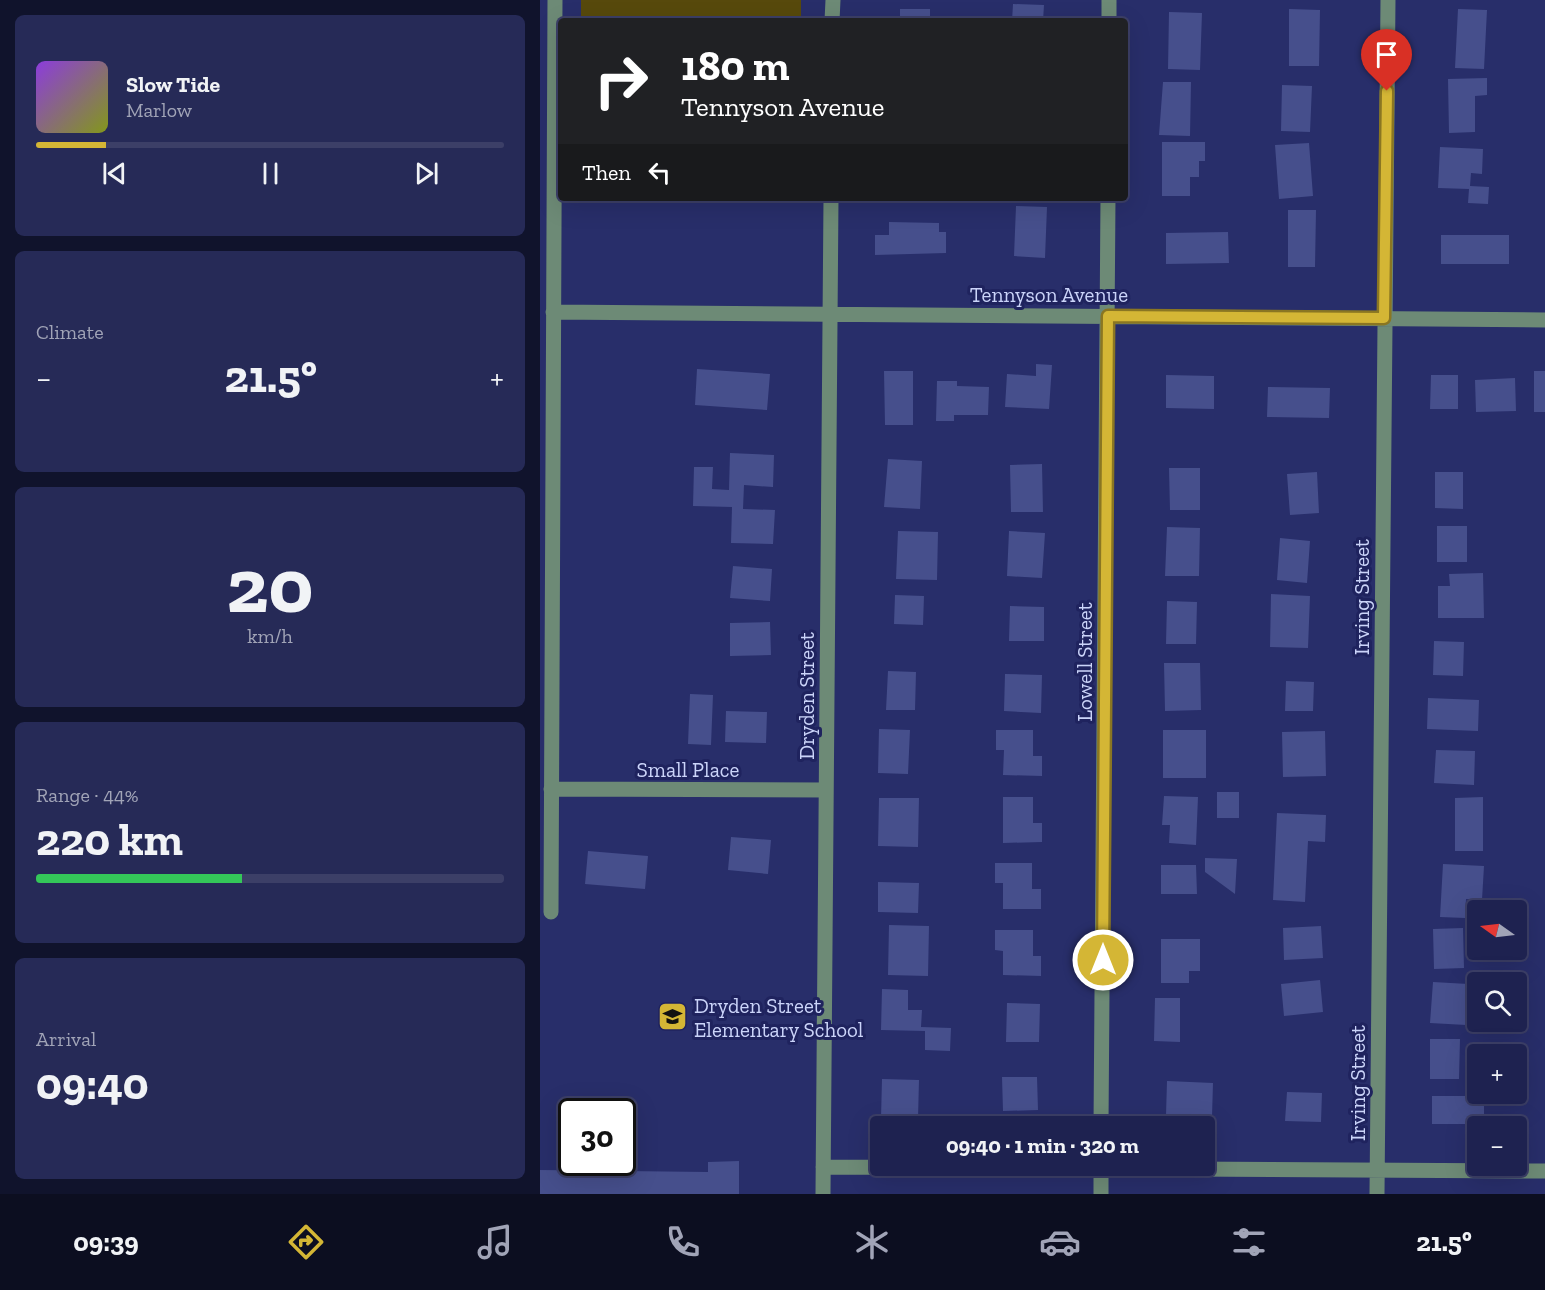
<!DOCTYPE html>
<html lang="en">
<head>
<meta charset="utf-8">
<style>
	body { margin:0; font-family:"Zilla Slab",serif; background:#262a57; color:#f1f3f6; height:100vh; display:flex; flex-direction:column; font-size:22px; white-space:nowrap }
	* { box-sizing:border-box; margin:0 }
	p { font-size:20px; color:#a1a4b7 }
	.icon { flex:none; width:33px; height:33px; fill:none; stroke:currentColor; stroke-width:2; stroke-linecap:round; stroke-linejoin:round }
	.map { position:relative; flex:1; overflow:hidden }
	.sheet { display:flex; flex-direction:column; gap:15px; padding:15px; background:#10132c; width:540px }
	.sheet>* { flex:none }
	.banner { position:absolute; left:18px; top:18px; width:570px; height:183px; border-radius:6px; box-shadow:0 6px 24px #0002,0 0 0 2px #3c3f67; background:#202124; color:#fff; overflow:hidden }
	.needle { width:39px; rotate:284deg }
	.fabs { position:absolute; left:927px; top:900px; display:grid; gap:12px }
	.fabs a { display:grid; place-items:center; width:60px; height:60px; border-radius:6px; background:#1e2250; box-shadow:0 6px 24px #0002,0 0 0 2px #3c3f67; font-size:30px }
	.speed { position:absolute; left:18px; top:1098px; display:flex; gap:12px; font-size:30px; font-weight:700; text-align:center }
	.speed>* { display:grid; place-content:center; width:78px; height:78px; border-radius:50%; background:#1e2250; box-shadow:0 6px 24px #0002,0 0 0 2px #3c3f67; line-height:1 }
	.speed .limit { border:3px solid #111; border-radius:9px; background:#fff; color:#111 }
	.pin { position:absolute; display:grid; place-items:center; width:51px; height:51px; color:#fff; margin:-62px -26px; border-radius:50% 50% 50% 0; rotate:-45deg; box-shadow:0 0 6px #0007 }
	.pin .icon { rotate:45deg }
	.me { position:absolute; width:66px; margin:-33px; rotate:0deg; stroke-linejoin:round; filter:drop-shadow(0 0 4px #0008) }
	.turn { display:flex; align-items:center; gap:21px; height:126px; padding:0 24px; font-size:27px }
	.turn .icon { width:78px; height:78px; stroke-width:2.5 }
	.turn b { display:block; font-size:42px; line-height:51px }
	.then { display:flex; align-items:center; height:57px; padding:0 24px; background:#0003; gap:12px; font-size:22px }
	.big { font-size:45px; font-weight:800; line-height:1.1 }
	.sheet .card { flex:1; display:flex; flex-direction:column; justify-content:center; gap:9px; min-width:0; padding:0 21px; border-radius:9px; background:#262a57 }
	.sheet .dial { align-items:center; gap:0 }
	.dial b { font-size:78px; line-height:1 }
	.song { display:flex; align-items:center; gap:18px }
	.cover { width:72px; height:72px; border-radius:9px; background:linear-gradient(135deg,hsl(270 70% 55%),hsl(70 70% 35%)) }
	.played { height:6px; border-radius:3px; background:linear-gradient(90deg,#d4b635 15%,#3c3f67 15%) }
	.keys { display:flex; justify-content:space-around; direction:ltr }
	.heat { display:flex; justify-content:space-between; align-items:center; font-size:33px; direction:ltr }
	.charge { height:9px; border-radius:4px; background:linear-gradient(90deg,#34c759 44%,#3c3f67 0) }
	.trip { position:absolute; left:330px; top:1116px; width:345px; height:60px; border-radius:6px; background:#1e2250; box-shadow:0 6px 24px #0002,0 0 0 2px #3c3f67; font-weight:800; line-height:60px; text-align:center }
	.menu { display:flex; height:96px; justify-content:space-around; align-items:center; background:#0c0e20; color:#a1a4b7 }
	.menu .icon { width:42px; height:42px }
	.menu .selected { color:#d4b635 }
	.menu b { font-size:27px; color:#f1f3f6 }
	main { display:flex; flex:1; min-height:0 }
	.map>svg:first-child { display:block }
</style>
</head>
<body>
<main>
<section class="sheet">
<div class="card">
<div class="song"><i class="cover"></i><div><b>Slow Tide</b><p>Marlow</p></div></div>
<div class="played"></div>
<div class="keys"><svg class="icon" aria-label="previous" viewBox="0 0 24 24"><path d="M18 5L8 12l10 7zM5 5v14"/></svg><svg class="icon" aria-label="pause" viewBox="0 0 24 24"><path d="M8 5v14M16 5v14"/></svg><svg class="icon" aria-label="next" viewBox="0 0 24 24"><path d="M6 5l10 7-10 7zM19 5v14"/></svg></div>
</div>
<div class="card"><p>Climate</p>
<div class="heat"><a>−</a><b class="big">21.5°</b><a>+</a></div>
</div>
<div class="card dial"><b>20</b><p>km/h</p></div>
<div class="card"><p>Range · 44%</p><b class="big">220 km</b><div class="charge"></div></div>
<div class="card"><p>Arrival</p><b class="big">09:40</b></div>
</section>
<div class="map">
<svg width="1005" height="1194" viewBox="0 0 1005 1194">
	<rect width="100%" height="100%" fill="#282e6a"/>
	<path fill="#57490c" d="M 41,0 L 261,0 L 261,21 L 41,21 Z"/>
	<path fill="#464f8c" d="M 473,4 L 504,5 L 503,21 L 472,21 Z
		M 360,9 L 390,9 L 390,21 L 360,21 Z
		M 749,9 L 780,10 L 779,66 L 749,66 Z
		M 918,9 L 947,10 L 944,69 L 915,68 Z
		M 629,12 L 662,13 L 660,70 L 628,69 Z
		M 947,78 L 947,95 L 935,96 L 935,132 L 909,133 L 908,79 Z
		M 623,82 L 651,82 L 650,136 L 619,135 Z
		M 742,85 L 772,86 L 770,132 L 741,131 Z
		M 622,142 L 665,142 L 665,161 L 659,161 L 659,177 L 650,177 L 650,196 L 622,196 Z
		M 769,143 L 773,196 L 739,199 L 735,145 Z
		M 900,147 L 943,149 L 942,174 L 931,173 L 930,186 L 949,187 L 948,204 L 928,203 L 929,189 L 898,188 Z
		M 476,206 L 507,207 L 505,258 L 474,256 Z
		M 748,210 L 776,210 L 775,267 L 748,267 Z
		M 349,222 L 399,223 L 399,232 L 406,232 L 406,253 L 335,255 L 335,235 L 349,235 Z
		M 688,232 L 689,263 L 626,264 L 626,233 Z
		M 901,235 L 969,235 L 969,264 L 901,264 Z
		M 496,364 L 512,365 L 509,409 L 465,407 L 467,374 L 496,376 Z
		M 157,369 L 230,374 L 227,410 L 155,405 Z
		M 344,371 L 373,371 L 373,425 L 345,425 Z
		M 994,371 L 1005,371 L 1005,412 L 994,412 Z
		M 626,375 L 674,376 L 674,409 L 626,408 Z
		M 891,375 L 918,375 L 918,409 L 890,409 Z
		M 975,378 L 976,411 L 936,412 L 935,380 Z
		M 397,381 L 417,381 L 417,386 L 449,387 L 448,415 L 414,415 L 414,421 L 396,421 Z
		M 728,387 L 790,388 L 789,418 L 727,417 Z
		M 190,453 L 234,455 L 233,487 L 204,485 L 203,509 L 235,510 L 233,544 L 191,543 L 192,507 L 153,506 L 154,467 L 173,467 L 172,489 L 189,490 Z
		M 348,459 L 382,461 L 380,509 L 344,507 Z
		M 502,464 L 503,512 L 471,512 L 470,465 Z
		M 629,468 L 660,468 L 660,510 L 630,510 Z
		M 777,472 L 779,513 L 750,515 L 747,474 Z
		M 895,472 L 923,472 L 923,509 L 895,508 Z
		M 897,526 L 927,526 L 927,562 L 897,562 Z
		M 627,527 L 660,528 L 659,576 L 625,576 Z
		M 358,531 L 398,532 L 397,580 L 356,579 Z
		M 469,531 L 505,533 L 502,578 L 467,576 Z
		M 740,538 L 770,541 L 767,583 L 737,580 Z
		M 193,566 L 232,569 L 230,601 L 190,598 Z
		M 943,573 L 944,618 L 898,618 L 898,586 L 910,586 L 909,574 Z
		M 731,594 L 770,596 L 768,648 L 730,647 Z
		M 355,595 L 384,596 L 383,625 L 354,624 Z
		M 627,601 L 657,602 L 656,644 L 626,644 Z
		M 470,606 L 504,607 L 504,641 L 469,641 Z
		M 230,622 L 231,655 L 190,656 L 190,623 Z
		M 894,641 L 924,642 L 923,676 L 893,675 Z
		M 624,663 L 660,663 L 661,710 L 625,711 Z
		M 348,671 L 376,672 L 375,710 L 346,710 Z
		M 465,674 L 502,675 L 501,713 L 464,711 Z
		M 746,681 L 774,682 L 773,711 L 745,711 Z
		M 150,694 L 173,695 L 171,745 L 148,744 Z
		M 888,698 L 939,700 L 938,731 L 887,729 Z
		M 186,711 L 227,712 L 226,743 L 185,742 Z
		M 339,729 L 370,730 L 368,774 L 338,773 Z
		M 456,730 L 493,730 L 493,756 L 502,756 L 502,776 L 463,775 L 464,750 L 456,750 Z
		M 623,730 L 666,730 L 666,778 L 623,778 Z
		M 785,731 L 786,776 L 743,777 L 742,732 Z
		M 896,750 L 935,751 L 934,785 L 894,783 Z
		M 677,792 L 699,792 L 699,818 L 677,818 Z
		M 624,796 L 658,797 L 656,845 L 629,843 L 630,825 L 622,825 Z
		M 463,797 L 493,797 L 493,823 L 502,823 L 502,842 L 463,843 Z
		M 943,797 L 943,851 L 915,851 L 915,798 Z
		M 339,798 L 379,798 L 378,847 L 338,846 Z
		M 737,813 L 786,815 L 785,842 L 768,841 L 765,902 L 733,900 Z
		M 191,837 L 231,840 L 228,874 L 188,870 Z
		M 48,851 L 108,856 L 105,889 L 45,884 Z
		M 665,858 L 697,859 L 695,894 L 665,872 Z
		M 455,863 L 492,863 L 492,889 L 501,889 L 501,909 L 463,909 L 463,883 L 455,883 Z
		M 903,864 L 944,866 L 942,900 L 926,899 L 925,918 L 900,917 Z
		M 621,865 L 656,865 L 657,894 L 621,894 Z
		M 338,882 L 379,883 L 378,913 L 338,912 Z
		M 349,925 L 389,926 L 388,976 L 348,975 Z
		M 781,926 L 783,958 L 744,960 L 743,928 Z
		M 923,928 L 924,968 L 894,969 L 893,929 Z
		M 455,930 L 493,930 L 493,956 L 501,956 L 501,976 L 463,975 L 463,951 L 455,950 Z
		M 621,939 L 660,939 L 660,971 L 649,971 L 649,983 L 621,983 Z
		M 780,980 L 783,1012 L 744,1016 L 741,984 Z
		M 893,982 L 928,984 L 926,1025 L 890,1023 Z
		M 342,989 L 368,990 L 368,1010 L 382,1010 L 381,1027 L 411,1028 L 410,1051 L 385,1050 L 385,1031 L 341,1030 Z
		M 615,998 L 640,998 L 640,1042 L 614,1041 Z
		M 467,1003 L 500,1004 L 499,1042 L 466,1042 Z
		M 890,1039 L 920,1039 L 919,1079 L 890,1079 Z
		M 462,1077 L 497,1077 L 498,1110 L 463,1111 Z
		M 342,1079 L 379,1080 L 378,1119 L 341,1118 Z
		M 627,1081 L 673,1083 L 672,1117 L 626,1115 Z
		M 747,1092 L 782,1093 L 781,1122 L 745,1121 Z
		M 892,1096 L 944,1096 L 944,1124 L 892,1124 Z
		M 199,1161 L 199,1194 L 0,1194 L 0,1170 L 168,1172 L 168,1162 Z"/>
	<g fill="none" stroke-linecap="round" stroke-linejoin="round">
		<path stroke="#6d8a76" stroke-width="15" d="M 292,21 L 293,0
			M 569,21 L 569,0
			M 13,312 L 1005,320
			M 11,789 L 286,790
			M 11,912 L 15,0
			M 561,1126 L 568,198
			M 283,1167 L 1005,1171
			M 283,1194 L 291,198
			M 561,1194 L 561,1166
			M 837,1194 L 848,0"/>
	</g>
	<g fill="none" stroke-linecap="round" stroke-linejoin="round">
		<defs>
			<path id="route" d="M 563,960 L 568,316 L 844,318 L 847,91"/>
		</defs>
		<use href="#route" stroke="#8a7622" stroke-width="15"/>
		<use href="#route" stroke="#d4b635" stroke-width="10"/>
	</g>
	<defs>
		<symbol id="school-square" viewBox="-11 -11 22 22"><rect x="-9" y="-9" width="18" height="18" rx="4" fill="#d4b635" stroke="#1f235e"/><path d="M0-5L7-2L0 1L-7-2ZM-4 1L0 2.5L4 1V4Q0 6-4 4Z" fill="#111"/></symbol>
	</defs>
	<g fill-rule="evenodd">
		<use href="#school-square" x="116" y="1000" width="33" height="33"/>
	</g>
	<g text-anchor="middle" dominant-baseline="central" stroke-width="6" stroke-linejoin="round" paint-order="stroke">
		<g font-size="21" fill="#cbd4f9" stroke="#1f235e">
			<text x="509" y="294">Tennyson Avenue</text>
			<text transform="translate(821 597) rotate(-90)">Irving Street</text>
			<text transform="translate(544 662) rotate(-90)">Lowell Street</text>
			<text transform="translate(266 696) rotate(-90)">Dryden Street</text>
			<text x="148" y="769">Small Place</text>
			<text transform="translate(817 1083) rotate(-90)">Irving Street</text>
		</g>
		<g font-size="21" fill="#cbd4f9" stroke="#1f235e" text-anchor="start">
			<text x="154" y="1005">Dryden Street<tspan x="154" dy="24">Elementary School</tspan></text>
		</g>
	</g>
</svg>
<div class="fabs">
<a><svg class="needle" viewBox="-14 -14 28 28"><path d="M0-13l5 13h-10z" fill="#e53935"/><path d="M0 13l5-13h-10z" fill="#a1a4b7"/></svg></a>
<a><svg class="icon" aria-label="search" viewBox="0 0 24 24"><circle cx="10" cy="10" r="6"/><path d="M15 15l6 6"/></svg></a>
<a>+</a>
<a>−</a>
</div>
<div class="speed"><div class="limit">30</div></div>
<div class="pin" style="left:847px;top:91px;background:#d93025"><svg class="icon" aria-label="arrive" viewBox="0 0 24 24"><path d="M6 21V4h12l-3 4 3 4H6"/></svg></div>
<svg class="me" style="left:563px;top:960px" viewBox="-20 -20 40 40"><circle r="17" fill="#d4b635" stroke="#fff" stroke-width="3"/><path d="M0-11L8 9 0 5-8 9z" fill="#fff"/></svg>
<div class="trip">09:40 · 1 min · 320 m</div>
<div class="banner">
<div class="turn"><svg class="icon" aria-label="right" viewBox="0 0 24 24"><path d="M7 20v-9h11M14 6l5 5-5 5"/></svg><div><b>180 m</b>Tennyson Avenue</div></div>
<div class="then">Then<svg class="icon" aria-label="left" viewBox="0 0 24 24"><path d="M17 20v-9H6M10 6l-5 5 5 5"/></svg></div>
</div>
</div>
</main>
<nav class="menu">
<b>09:39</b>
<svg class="icon selected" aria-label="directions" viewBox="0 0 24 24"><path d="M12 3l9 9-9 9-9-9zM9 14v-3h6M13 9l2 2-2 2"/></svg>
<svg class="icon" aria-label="music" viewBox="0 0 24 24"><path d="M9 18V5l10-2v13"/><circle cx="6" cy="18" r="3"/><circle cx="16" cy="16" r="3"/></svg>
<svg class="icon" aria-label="phone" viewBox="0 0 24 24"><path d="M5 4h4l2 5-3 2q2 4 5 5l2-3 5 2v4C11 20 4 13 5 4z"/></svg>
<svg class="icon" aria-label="climate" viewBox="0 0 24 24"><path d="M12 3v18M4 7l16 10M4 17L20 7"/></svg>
<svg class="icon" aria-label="car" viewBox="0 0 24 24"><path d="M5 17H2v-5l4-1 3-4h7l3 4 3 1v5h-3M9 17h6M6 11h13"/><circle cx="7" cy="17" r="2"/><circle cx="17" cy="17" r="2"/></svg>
<svg class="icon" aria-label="filters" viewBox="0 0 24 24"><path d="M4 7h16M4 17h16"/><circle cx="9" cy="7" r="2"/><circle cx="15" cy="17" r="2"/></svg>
<b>21.5°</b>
</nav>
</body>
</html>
